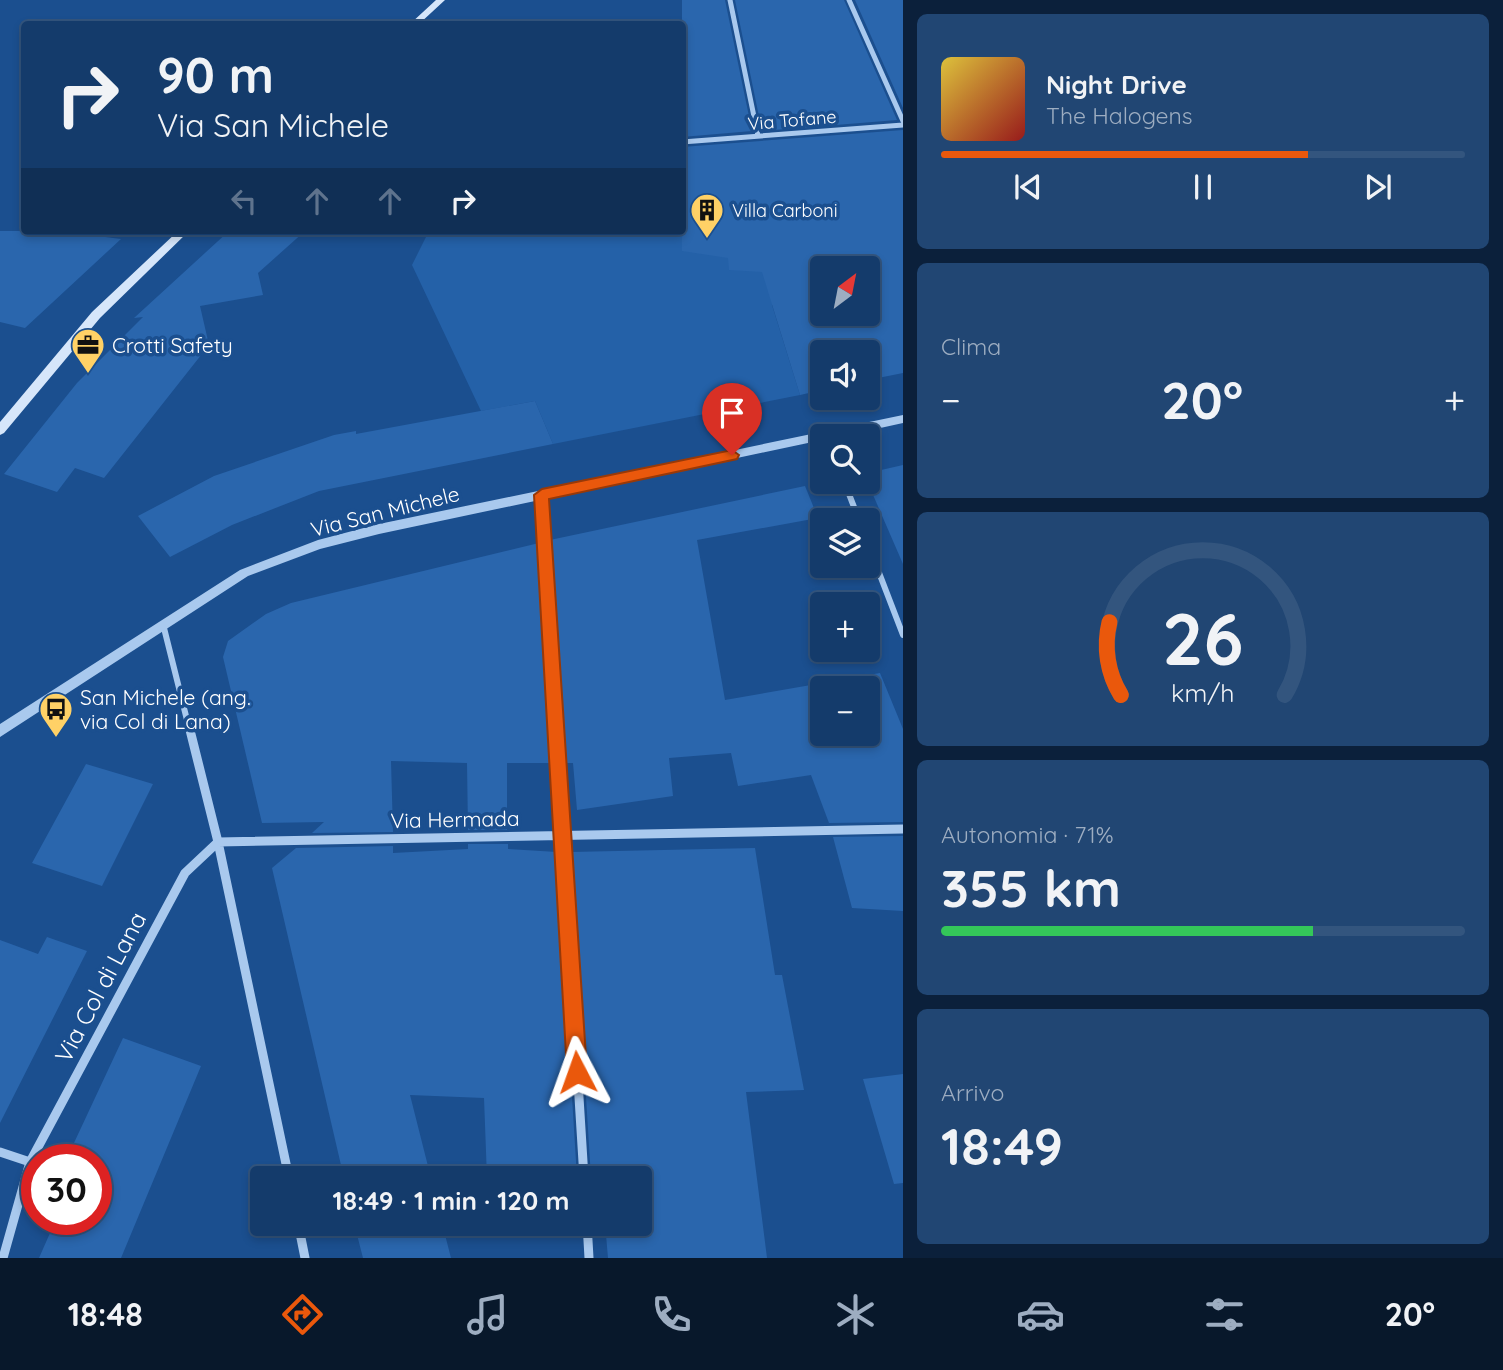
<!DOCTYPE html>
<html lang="it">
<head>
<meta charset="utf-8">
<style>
	body { margin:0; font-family:Quicksand,sans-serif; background:#214673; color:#f1f3f6; height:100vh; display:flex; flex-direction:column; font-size:26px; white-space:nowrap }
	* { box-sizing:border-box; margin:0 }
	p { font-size:23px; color:#9dadc1 }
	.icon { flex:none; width:38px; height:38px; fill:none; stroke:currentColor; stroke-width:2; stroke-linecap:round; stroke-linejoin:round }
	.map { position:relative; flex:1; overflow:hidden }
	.side { display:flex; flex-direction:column; gap:14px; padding:14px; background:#0b203b; width:600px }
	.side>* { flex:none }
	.hud { position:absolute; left:21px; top:21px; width:665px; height:214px; border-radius:7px; box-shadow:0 4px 10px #0003,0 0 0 2px #33557e; background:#143b6b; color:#f1f3f6; overflow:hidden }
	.needle { width:46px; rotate:32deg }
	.fabs { position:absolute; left:810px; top:256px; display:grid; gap:14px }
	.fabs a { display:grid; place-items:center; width:70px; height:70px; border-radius:7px; background:#143b6b; box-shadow:0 4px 10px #0003,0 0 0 2px #33557e; font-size:35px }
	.speed { position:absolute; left:21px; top:1144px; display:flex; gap:14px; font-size:35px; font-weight:700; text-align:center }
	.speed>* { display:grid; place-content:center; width:91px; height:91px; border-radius:50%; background:#143b6b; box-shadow:0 4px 10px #0003,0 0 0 2px #33557e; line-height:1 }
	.speed .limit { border:10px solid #d22; background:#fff; color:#111 }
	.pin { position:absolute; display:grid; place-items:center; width:60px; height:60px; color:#fff; margin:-72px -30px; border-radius:50% 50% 50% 0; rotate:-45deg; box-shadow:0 0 7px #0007 }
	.pin .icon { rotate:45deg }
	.me { position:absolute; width:77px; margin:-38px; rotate:356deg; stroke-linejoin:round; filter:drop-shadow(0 0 5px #0008) }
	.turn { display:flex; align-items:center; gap:24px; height:147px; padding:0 21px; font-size:32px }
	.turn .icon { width:91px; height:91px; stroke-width:2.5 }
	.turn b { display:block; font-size:49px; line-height:60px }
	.lanes { display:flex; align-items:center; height:66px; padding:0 21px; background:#0003; justify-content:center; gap:35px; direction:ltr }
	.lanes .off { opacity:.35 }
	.big { font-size:52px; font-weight:700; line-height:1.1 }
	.side .card { flex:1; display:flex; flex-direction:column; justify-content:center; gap:10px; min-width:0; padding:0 24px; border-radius:10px; background:#214673 }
	.side .dial { align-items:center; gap:0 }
	.dial svg { height:182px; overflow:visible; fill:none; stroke:#33557e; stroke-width:7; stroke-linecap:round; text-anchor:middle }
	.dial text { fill:#f1f3f6; stroke:none }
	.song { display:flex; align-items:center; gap:21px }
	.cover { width:84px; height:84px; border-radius:10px; background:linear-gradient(135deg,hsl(50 70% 55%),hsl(0 70% 35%)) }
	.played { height:7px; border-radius:4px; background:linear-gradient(90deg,#ea580c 70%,#33557e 70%) }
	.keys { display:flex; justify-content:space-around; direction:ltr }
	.heat { display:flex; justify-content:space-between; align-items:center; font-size:38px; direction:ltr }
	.charge { height:10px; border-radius:5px; background:linear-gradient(90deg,#34c759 71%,#33557e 0) }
	.trip { position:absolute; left:250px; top:1166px; width:402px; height:70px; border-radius:7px; background:#143b6b; box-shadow:0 4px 10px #0003,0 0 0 2px #33557e; font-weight:700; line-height:70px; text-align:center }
	.dock { display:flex; height:112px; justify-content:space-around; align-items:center; background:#08182b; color:#9dadc1 }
	.dock .icon { width:49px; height:49px }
	.dock .selected { color:#ea580c }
	.dock b { font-size:32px; color:#f1f3f6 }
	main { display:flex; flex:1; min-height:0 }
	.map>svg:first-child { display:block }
</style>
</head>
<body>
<main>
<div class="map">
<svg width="903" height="1258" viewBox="0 0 903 1258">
	<rect width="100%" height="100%" fill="#1b4f8f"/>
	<path fill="#2461a8" d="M 429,231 L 682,231 L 822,268 L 822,303 L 772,305 L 800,395 L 553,444 L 535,401 L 481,411 L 412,265 Z"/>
	<path fill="#2a66ad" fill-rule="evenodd" d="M 682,0 L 725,0 L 752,131 L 682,137 Z
		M 735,0 L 844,0 L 897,120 L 762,131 Z
		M 855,0 L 903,0 L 903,108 Z
		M 903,130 L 903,373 L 868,380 L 868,352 L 822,352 L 822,390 L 800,395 L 762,272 L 729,270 L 728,258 L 682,251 L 682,147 ZM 822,268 L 868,268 L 868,313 L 822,313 Z
		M 0,231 L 58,231 L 121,239 L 25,328 L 0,322 Z
		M 229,231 L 305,231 L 258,273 L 263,295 L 200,306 L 209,345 L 104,478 L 75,468 L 57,492 L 4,474 L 77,383 L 143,317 L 134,318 Z
		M 535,401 L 553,444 L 319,491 L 232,525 L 170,557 L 138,516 L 214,476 L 334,435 L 356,431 L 356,434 Z
		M 903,465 L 903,564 L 867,481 L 868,473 Z
		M 805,486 L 818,518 L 697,540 L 725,700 L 880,673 L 903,729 L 903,822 L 829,823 L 811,775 L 738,786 L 731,753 L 669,758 L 673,796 L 577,810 L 573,763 L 565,763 L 550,540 ZM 822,688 L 868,688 L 868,733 L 822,733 Z
		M 539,543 L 551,763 L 507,763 L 507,830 L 468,830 L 467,763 L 391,761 L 393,832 L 312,833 L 324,822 L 262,823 L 223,657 L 228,641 L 266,614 L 291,603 Z
		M 86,764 L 153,784 L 102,886 L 32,863 Z
		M 903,836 L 903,911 L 852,908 L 833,837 Z
		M 468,844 L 508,844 L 508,849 L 557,852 L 577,1178 L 487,1178 L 484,1098 L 410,1095 L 431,1178 L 344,1178 L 272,868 L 296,848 L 393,846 L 393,853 L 468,849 Z
		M 755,848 L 775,975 L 782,975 L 804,1090 L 746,1092 L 767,1258 L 608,1258 L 605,1223 L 640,1223 L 640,1178 L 591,1178 L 571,852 Z
		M 47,937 L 87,951 L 0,1123 L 0,940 L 38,954 Z
		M 123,1038 L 201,1066 L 121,1258 L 39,1258 L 50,1233 L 42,1230 L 46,1220 L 96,1220 L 96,1160 L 66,1160 Z
		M 903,1074 L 903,1183 L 894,1184 L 863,1079 Z
		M 354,1223 L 442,1223 L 451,1258 L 363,1258 Z"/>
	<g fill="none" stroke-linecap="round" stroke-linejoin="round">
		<path stroke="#a9c9ee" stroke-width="5" d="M 730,0 L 758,136
			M 849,0 L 903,121
			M 682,142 L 903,125"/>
		<path stroke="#a9c9ee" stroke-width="6" d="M 844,481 L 859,520
			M 542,495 L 556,728
			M 868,544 L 903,635
			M 163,624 L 189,728"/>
		<path stroke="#a9c9ee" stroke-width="9" d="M 189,726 L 218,842 L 289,1178
			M 556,726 L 584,1178
			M 0,1152 L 30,1162
			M 298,1223 L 305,1258
			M 587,1223 L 589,1258
			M 3,1258 L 30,1162 L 185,873 L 218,842 L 903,829"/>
		<path fill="#a9c9ee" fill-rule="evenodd" d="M 903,415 L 903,423 L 844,436 L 822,436 L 822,440 L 379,534 L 320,549 L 248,576 L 0,737 L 0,724 L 240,570 L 318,540 L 379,524 Z"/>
		<path fill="#d6e6fa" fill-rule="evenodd" d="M 436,0 L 445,0 L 419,24 L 410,24 Z
			M 178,231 L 189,231 L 100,318 L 4,433 L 0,435 L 0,422 L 92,312 Z"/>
	</g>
	<path fill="#ea580c" stroke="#983908" stroke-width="2" d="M 732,450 L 739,455 L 737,459 L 549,499 L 587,1072 L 584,1079 L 577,1082 L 570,1079 L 567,1072 L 534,495 L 542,489 Z"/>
	<defs>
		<symbol id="building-pin" viewBox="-11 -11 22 30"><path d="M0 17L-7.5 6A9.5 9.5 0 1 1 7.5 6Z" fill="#ffd166" stroke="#1b4f8f"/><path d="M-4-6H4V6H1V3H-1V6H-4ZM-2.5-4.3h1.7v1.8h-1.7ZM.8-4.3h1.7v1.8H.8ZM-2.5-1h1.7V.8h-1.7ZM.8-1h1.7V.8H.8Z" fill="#111"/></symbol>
		<symbol id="office-pin" viewBox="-11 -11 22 30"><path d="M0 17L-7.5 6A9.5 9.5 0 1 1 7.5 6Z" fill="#ffd166" stroke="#1b4f8f"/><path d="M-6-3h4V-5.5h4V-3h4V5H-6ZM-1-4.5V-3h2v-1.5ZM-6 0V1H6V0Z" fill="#111"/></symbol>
		<symbol id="bus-pin" viewBox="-11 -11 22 30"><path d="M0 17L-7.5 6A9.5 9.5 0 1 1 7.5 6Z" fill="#ffd166" stroke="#1b4f8f"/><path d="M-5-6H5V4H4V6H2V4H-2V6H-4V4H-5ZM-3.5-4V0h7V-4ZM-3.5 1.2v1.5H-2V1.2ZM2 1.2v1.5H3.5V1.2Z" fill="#111"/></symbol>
	</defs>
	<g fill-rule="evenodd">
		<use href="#building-pin" x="688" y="191" width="38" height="52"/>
		<use href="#office-pin" x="69" y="326" width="38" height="52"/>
		<use href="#bus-pin" x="37" y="690" width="38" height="52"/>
	</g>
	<g text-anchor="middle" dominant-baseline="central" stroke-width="7" stroke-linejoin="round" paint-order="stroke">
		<g font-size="18" fill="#fff" stroke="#1b4f8f">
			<text transform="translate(792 120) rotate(-5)">Via Tofane</text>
		</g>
		<g font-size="18" fill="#fff" stroke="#1b4f8f" text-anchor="start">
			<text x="732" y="210">Villa Carboni</text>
		</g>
		<g font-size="21" fill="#fff" stroke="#1b4f8f" text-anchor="start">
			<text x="112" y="345">Crotti Safety</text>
			<text x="80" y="697">San Michele (ang.<tspan x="80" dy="24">via Col di Lana)</tspan></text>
		</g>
		<g font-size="21" fill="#fff" stroke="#1b4f8f">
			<text transform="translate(385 511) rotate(-14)">Via San Michele</text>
			<text transform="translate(455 819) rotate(-1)">Via Hermada</text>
		</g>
		<g font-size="24" fill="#fff" stroke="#1b4f8f">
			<text transform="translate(100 987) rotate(-62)">Via Col di Lana</text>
		</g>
	</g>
</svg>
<div class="fabs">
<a><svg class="needle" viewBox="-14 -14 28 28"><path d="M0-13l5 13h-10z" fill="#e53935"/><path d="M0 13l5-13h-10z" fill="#9dadc1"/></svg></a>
<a><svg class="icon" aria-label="sound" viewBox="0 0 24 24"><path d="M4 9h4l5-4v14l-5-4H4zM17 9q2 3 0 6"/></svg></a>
<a><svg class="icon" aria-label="search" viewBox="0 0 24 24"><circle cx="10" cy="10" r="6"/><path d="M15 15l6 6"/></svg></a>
<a><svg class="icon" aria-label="layers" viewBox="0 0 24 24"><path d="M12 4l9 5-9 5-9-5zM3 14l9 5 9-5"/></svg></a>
<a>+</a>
<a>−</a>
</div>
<div class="speed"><div class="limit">30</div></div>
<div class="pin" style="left:732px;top:455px;background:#d93025"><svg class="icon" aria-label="arrive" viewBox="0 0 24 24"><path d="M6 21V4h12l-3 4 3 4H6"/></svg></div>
<svg class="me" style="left:577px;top:1072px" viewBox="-20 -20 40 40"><path d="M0-17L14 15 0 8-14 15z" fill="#ea580c" stroke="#fff" stroke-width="4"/></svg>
<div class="trip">18:49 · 1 min · 120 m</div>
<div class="hud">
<div class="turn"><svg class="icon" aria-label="right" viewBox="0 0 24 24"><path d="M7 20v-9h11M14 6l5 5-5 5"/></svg><div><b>90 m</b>Via San Michele</div></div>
<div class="lanes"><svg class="icon off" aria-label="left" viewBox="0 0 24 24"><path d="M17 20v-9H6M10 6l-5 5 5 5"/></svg><svg class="icon off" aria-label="ahead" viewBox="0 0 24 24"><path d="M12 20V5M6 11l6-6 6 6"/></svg><svg class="icon off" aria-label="ahead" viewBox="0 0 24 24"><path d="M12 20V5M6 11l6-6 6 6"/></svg><svg class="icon" aria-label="right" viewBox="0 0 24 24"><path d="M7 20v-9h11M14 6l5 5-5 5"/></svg></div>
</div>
</div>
<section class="side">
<div class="card">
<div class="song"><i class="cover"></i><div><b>Night Drive</b><p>The Halogens</p></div></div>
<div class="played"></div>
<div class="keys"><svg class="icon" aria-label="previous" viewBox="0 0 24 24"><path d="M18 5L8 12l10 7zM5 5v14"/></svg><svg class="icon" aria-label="pause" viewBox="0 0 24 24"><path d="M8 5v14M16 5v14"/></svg><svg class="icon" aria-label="next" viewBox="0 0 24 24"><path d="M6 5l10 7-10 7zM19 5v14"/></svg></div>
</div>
<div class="card"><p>Clima</p>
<div class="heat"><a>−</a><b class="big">20°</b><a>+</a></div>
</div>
<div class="card dial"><svg viewBox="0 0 100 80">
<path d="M14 69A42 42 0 1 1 86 69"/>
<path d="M14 69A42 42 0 0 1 9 37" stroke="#ea580c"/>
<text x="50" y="56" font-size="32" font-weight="700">26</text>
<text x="50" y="72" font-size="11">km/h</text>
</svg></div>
<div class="card"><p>Autonomia · 71%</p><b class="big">355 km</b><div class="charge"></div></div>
<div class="card"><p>Arrivo</p><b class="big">18:49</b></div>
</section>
</main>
<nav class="dock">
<b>18:48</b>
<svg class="icon selected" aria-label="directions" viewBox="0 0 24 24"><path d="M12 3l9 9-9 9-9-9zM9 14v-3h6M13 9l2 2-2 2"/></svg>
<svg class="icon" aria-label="music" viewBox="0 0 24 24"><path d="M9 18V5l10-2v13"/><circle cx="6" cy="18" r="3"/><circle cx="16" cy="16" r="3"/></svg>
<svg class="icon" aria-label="phone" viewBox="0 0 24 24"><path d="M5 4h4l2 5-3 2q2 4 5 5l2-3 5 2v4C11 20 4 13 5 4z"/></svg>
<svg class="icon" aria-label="climate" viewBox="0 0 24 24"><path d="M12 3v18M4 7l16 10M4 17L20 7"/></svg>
<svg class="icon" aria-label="car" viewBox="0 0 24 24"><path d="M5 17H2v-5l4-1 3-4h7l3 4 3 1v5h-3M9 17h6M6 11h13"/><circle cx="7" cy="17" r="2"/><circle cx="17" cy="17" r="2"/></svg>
<svg class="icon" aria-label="filters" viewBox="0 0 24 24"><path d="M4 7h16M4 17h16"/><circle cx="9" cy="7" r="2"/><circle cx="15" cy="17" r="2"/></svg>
<b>20°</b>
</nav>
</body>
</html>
